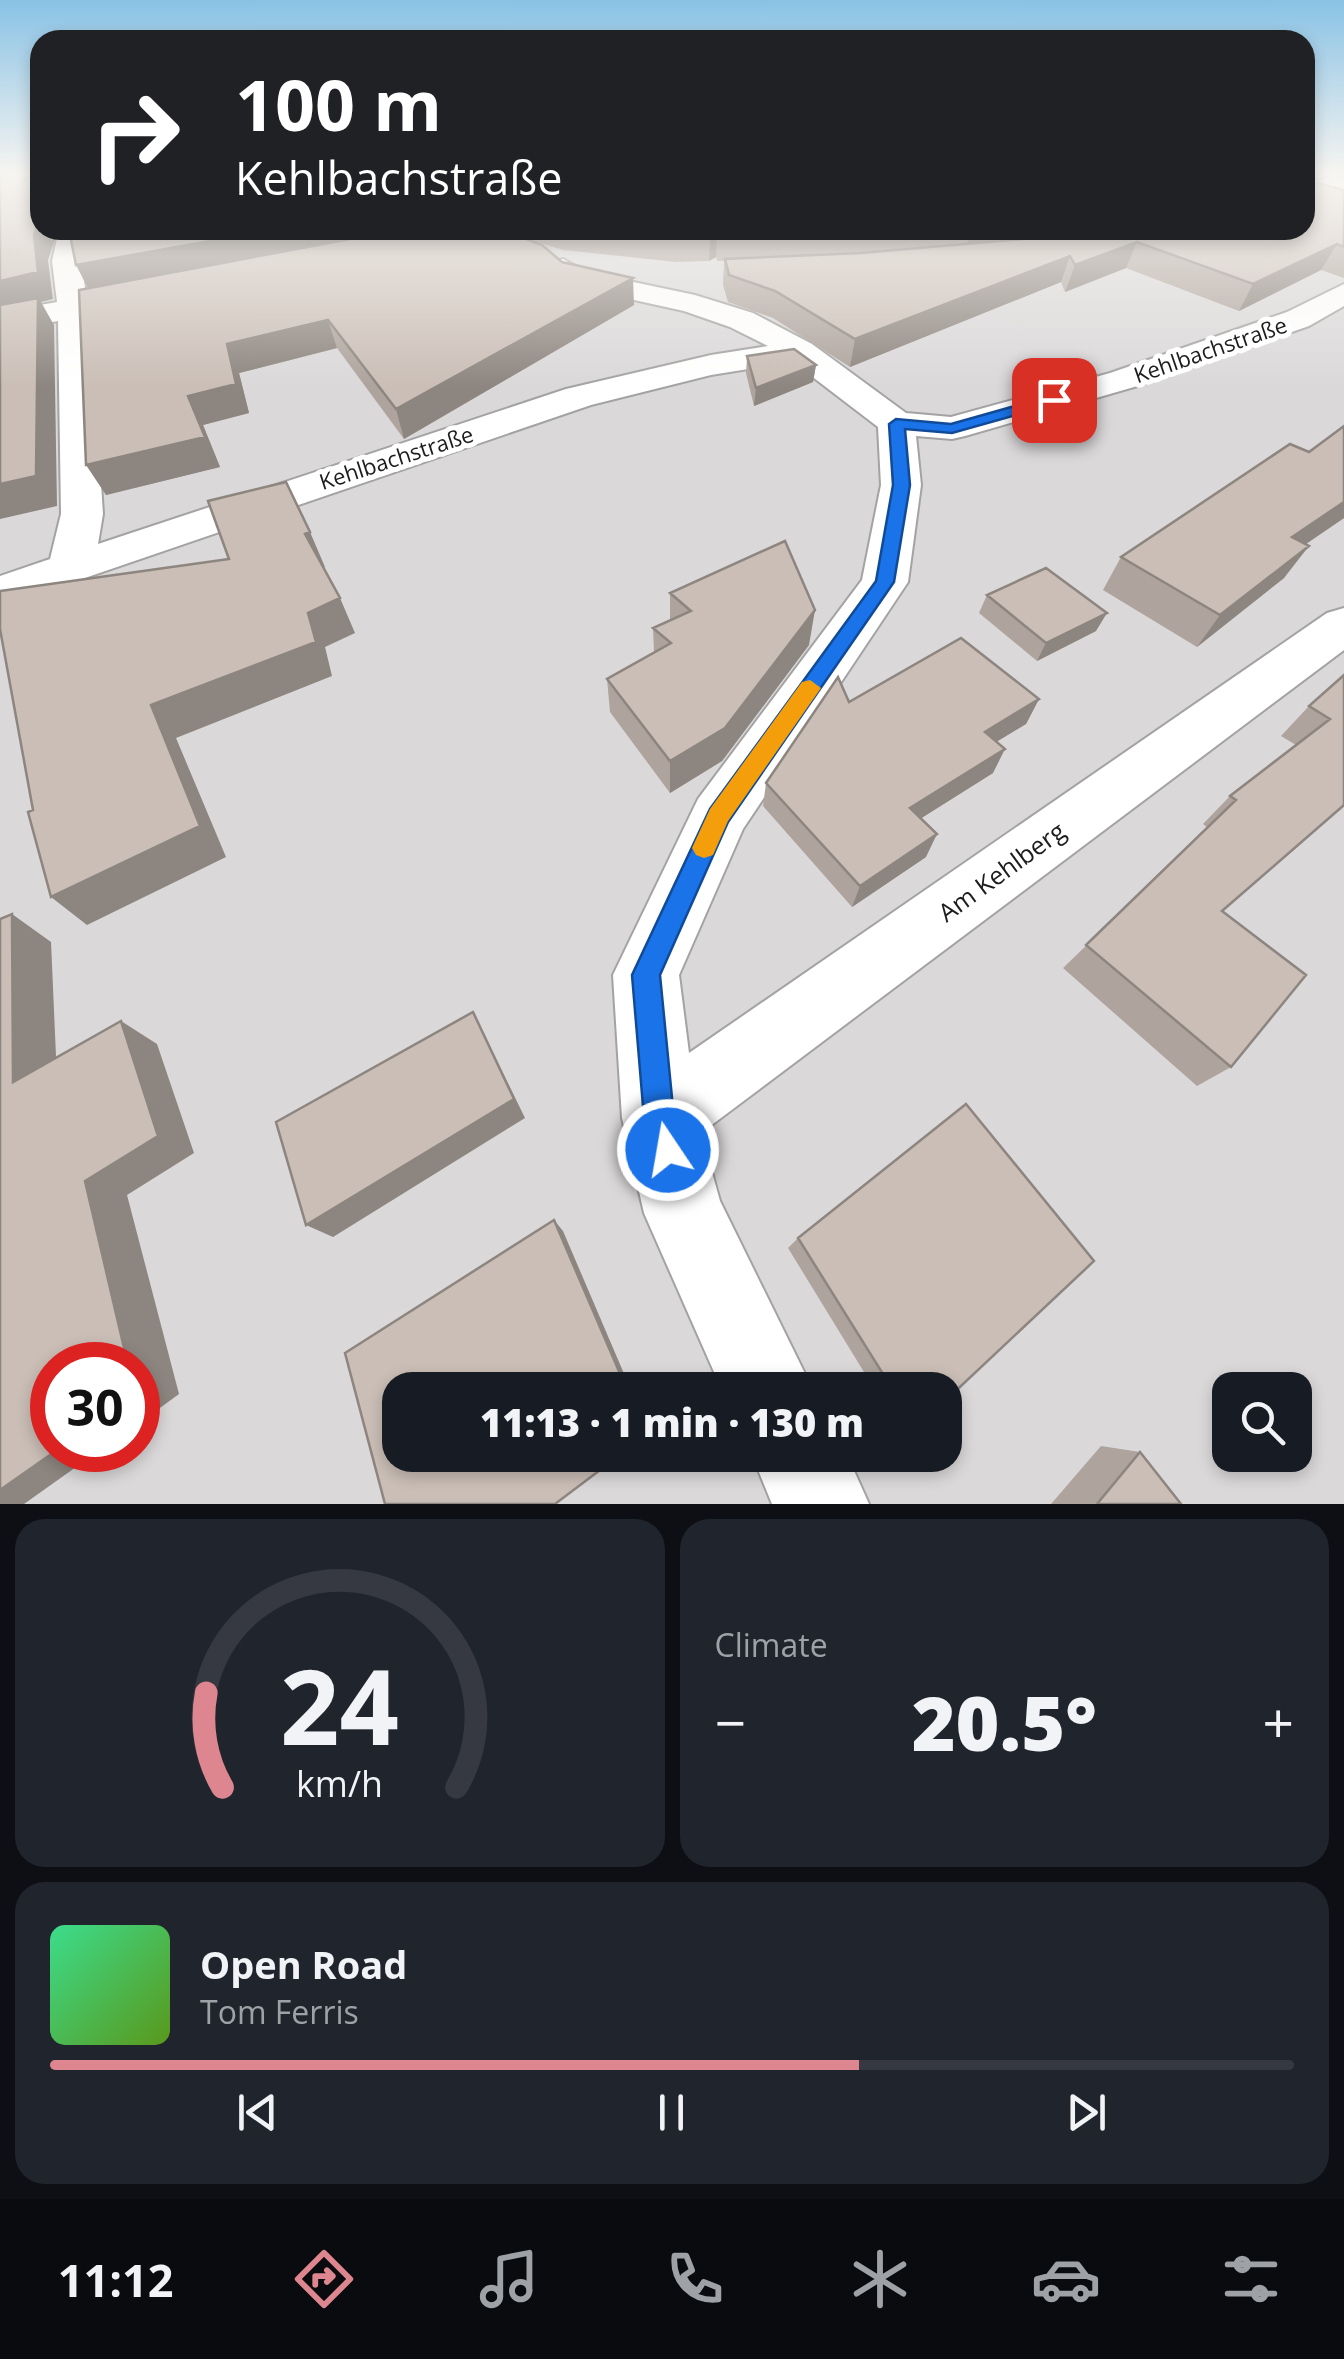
<!DOCTYPE html>
<html lang="en">
<head>
<meta charset="utf-8">
<style>
	body { margin:0; font-family:"Open Sans",sans-serif; background:#20242c; color:#f1f3f6; height:100vh; display:flex; flex-direction:column; font-size:38px; white-space:nowrap }
	* { box-sizing:border-box; margin:0 }
	p { font-size:32px; color:#9ea1a6 }
	.icon { flex:none; width:55px; height:55px; fill:none; stroke:currentColor; stroke-width:2; stroke-linecap:round; stroke-linejoin:round }
	.map { position:relative; height:1504px; overflow:hidden }
	.details { display:flex; flex-direction:column; gap:15px; padding:15px; background:#0d0f14; flex:1 }
	.details>* { flex:none }
	.hud { position:absolute; left:30px; top:30px; width:1285px; height:210px; border-radius:30px; box-shadow:0 5px 15px #0003; background:#202124; color:#fff; overflow:hidden }
	.fabs { position:absolute; left:1212px; top:1372px; display:grid; gap:20px }
	.fabs a { display:grid; place-items:center; width:100px; height:100px; border-radius:20px; background:#171b24; box-shadow:0 5px 15px #0003; font-size:50px }
	.speed { position:absolute; left:30px; top:1342px; display:flex; gap:20px; font-size:50px; font-weight:700; text-align:center }
	.speed>* { display:grid; place-content:center; width:130px; height:130px; border-radius:50%; background:#171b24; box-shadow:0 5px 15px #0003; line-height:1 }
	.speed .limit { border:15px solid #d22; background:#fff; color:#111 }
	.pin { position:absolute; display:grid; place-items:center; width:85px; height:85px; color:#fff; margin:-42px; border-radius:20px; box-shadow:0 5px 15px #0006 }
	.me { position:absolute; width:110px; margin:-55px; rotate:348deg; stroke-linejoin:round; filter:drop-shadow(0 0 8px #0008) }
	.turn { display:flex; align-items:center; gap:35px; height:210px; padding:0 40px; font-size:45px }
	.turn .icon { width:130px; height:130px; stroke-width:2.5 }
	.turn b { display:block; font-size:70px; line-height:85px }
	.big { font-size:75px; font-weight:800; line-height:1.1 }
	.details .card { flex:1; display:flex; flex-direction:column; justify-content:center; gap:15px; min-width:0; padding:0 35px; border-radius:30px; background:#20242c }
	.details .dial { align-items:center; gap:0 }
	.dial svg { height:260px; overflow:visible; fill:none; stroke:#363941; stroke-width:7; stroke-linecap:round; text-anchor:middle }
	.dial text { fill:#f1f3f6; stroke:none }
	.song { display:flex; align-items:center; gap:30px }
	.cover { width:120px; height:120px; border-radius:15px; background:linear-gradient(135deg,hsl(150 70% 55%),hsl(90 70% 35%)) }
	.played { height:10px; border-radius:5px; background:linear-gradient(90deg,#de868f 65%,#363941 65%) }
	.keys { display:flex; justify-content:space-around; direction:ltr }
	.heat { display:flex; justify-content:space-between; align-items:center; font-size:55px; direction:ltr }
	.details .tiles { flex:1; display:grid; gap:15px; grid-template-columns:1fr 1fr }
	.card:last-child { grid-column:span 2 }
	.trip { position:absolute; left:382px; top:1372px; width:580px; height:100px; border-radius:30px; background:#171b24; box-shadow:0 5px 15px #0003; font-weight:800; line-height:100px; text-align:center }
	.tabs { display:flex; height:160px; justify-content:space-around; align-items:center; background:#090b0e; color:#9ea1a6 }
	.tabs .icon { width:70px; height:70px }
	.tabs .active { color:#de868f }
	.tabs b { font-size:45px; color:#f1f3f6 }
	.map>svg:first-child { display:block }
</style>
</head>
<body>
<div class="map">
<svg width="1344" height="1504" viewBox="0 0 1344 1504">
	<rect width="100%" height="100%" fill="#eee8e0"/>
	<path fill="#dad8d9" fill-rule="evenodd" d="M 0,176 L 40,176 L 40,230 L 1305,230 L 1305,176 L 1344,176 L 1344,1504 L 0,1504 ZM 52,1365 L 138,1365 L 138,1450 L 52,1450 ZM 400,1390 L 945,1390 L 945,1455 L 400,1455 ZM 1230,1390 L 1295,1390 L 1295,1455 L 1230,1455 Z"/>
	<g fill="none" stroke-linecap="round" stroke-linejoin="round">
		<defs>
			<path id="minor" d="M 1335,176 L 1344,176 L 1344,189 L 1305,200 L 1305,184 Z
				M 59,230 L 87,230 L 80,261 L 87,297 L 154,285 L 165,288 L 169,294 L 165,300 L 90,315 L 103,514 L 98,544 L 566,389 L 711,355 L 768,346 L 730,327 L 684,311 L 566,285 L 548,268 L 553,262 L 563,259 L 586,272 L 695,295 L 753,313 L 812,344 L 906,413 L 951,417 L 1110,373 L 1287,312 L 1344,284 L 1344,306 L 1309,326 L 1134,387 L 965,436 L 952,439 L 916,436 L 921,485 L 908,582 L 743,829 L 679,975 L 689,1053 L 1327,613 L 1344,608 L 1344,650 L 701,1133 L 720,1201 L 813,1390 L 722,1390 L 644,1213 L 622,1118 L 613,975 L 698,799 L 862,580 L 881,485 L 878,427 L 793,362 L 711,375 L 591,405 L 0,607 L 0,576 L 50,559 L 61,514 L 58,321 L 0,332 L 0,312 L 57,302 L 52,261 Z
				M 752,1455 L 847,1455 L 869,1504 L 772,1504 Z"/>
		</defs>
		<use href="#minor" stroke="#a3a3a3" stroke-width="4"/>
		<use href="#minor" fill="#fff" fill-rule="evenodd"/>
	</g>
	<path fill="#aea39d" d="M 1344,190 L 1344,278 L 1321,270 L 1239,311 L 1126,268 L 1065,292 L 1061,282 L 850,367 L 773,318 L 728,302 L 723,285 L 724,261 L 717,261 L 716,257 L 709,261 L 676,262 L 563,250 L 521,237 L 634,305 L 404,439 L 337,348 L 239,373 L 249,413 L 203,425 L 220,467 L 106,495 L 88,288 L 72,230 L 1305,230 Z
		M 747,356 L 816,365 L 813,382 L 754,406 L 746,373 Z
		M 1309,452 L 1344,518 L 1305,544 L 1284,578 L 1197,647 L 1103,590 L 1121,557 Z
		M 670,593 L 809,645 L 722,761 L 670,793 L 610,712 L 607,679 L 654,652 L 653,628 L 670,621 Z
		M 987,595 L 1096,631 L 1037,661 L 979,613 Z
		M 1344,675 L 1344,805 L 1222,911 L 1231,1067 L 1197,1086 L 1063,968 L 1208,828 L 1203,824 L 1230,796 L 1296,745 L 1281,736 L 1309,706 Z
		M 1039,699 L 1026,724 L 996,742 L 993,773 L 921,818 L 926,857 L 852,907 L 763,806 L 766,783 L 849,702 Z
		M 798,1238 L 945,1390 L 875,1390 L 788,1248 Z
		M 1101,1446 L 1140,1452 L 1181,1504 L 1051,1504 Z"/>
	<path fill="#8d857f" d="M 40,218 L 40,230 L 58,230 L 48,260 L 53,299 L 41,302 L 54,325 L 57,506 L 0,519 L 0,281 Z
		M 271,230 L 414,230 L 90,292 L 76,265 Z
		M 971,230 L 1084,230 L 967,246 Z
		M 717,232 L 716,257 L 709,261 L 710,236 Z
		M 1137,242 L 1126,268 L 1065,292 L 1075,265 Z
		M 1337,244 L 1321,270 L 1239,311 L 1253,284 Z
		M 1070,256 L 1061,282 L 850,367 L 855,339 Z
		M 633,278 L 634,305 L 404,439 L 396,409 Z
		M 328,320 L 337,348 L 239,373 L 249,413 L 203,425 L 220,467 L 106,495 L 86,465 L 188,396 L 227,344 Z
		M 816,365 L 813,382 L 754,406 L 756,388 Z
		M 1344,502 L 1344,518 L 1268,570 L 1292,537 Z
		M 310,532 L 325,567 L 320,568 L 305,534 Z
		M 1309,546 L 1284,578 L 1197,647 L 1220,615 Z
		M 340,598 L 355,633 L 325,647 L 332,676 L 176,738 L 226,857 L 87,925 L 51,897 L 151,705 L 308,613 Z
		M 815,610 L 809,645 L 722,761 L 670,793 L 670,761 Z
		M 1107,613 L 1096,631 L 1037,661 L 1046,643 Z
		M 1039,699 L 1026,724 L 973,756 L 985,732 Z
		M 1005,749 L 993,773 L 901,831 L 910,808 Z
		M 937,834 L 926,857 L 852,907 L 860,886 Z
		M 12,914 L 51,942 L 58,1102 L 13,1082 Z
		M 473,1012 L 525,1118 L 333,1237 L 306,1225 Z
		M 121,1021 L 157,1044 L 194,1153 L 127,1195 L 179,1394 L 138,1424 L 138,1365 L 128,1365 L 85,1181 Z
		M 554,1220 L 563,1231 L 631,1390 L 627,1390 Z
		M 57,1450 L 100,1450 L 24,1504 L 0,1504 L 0,1490 Z"/>
	<path fill="#cabeb6" stroke="#8d857f" stroke-width="2.5" d="M 0,176 L 16,176 L 26,180 L 31,176 L 40,176 L 40,218 L 34,235 L 38,272 L 0,281 Z
		M 1305,180 L 1344,190 L 1344,247 L 1337,244 L 1253,284 L 1137,242 L 1075,265 L 1070,256 L 855,339 L 775,291 L 729,275 L 725,259 L 861,253 L 1035,238 L 1080,230 L 1305,230 Z
		M 72,230 L 271,230 L 76,265 L 70,235 Z
		M 398,230 L 502,230 L 542,245 L 562,262 L 633,278 L 396,409 L 328,320 L 227,344 L 236,384 L 188,396 L 205,437 L 86,465 L 79,290 Z
		M 611,230 L 855,230 L 806,234 L 718,236 L 717,232 L 710,236 L 676,237 Z
		M 38,298 L 36,476 L 0,484 L 0,305 Z
		M 794,349 L 816,365 L 756,388 L 747,356 Z
		M 1344,426 L 1344,502 L 1292,537 L 1309,546 L 1220,615 L 1121,557 L 1290,444 L 1309,452 Z
		M 286,482 L 310,532 L 305,534 L 340,598 L 308,613 L 316,642 L 151,705 L 200,826 L 51,897 L 28,812 L 33,810 L 0,629 L 0,591 L 229,559 L 208,501 Z
		M 785,541 L 815,610 L 725,728 L 670,761 L 607,679 L 671,643 L 653,628 L 691,611 L 670,593 Z
		M 1046,568 L 1107,613 L 1046,643 L 987,595 Z
		M 961,638 L 1039,699 L 985,732 L 1005,749 L 910,808 L 937,834 L 860,886 L 766,783 L 838,677 L 849,702 Z
		M 1344,675 L 1344,805 L 1222,911 L 1306,975 L 1231,1067 L 1086,945 L 1236,800 L 1230,796 L 1330,719 L 1309,706 Z
		M 12,914 L 13,1082 L 121,1021 L 158,1136 L 85,1181 L 128,1365 L 52,1365 L 52,1450 L 57,1450 L 0,1490 L 0,919 Z
		M 473,1012 L 514,1099 L 306,1225 L 276,1122 Z
		M 966,1104 L 1094,1261 L 945,1401 L 945,1390 L 893,1390 L 798,1238 Z
		M 554,1220 L 627,1390 L 400,1390 L 400,1455 L 620,1455 L 555,1504 L 385,1504 L 345,1353 Z
		M 1140,1452 L 1181,1504 L 1097,1504 Z"/>
	<linearGradient id="sky" x2="0" y2="1"><stop stop-color="#89c2e5"/><stop offset="0.45" stop-color="#f7f5f1"/><stop offset="1" stop-color="#f7f5f1" stop-opacity="0"/></linearGradient>
	<rect width="1344" height="387" fill="url(#sky)"/>
	<path fill="#1a73e8" stroke="#114b97" stroke-width="2.5" d="M 1054,395 L 1061,400 L 1059,403 L 952,433 L 905,429 L 910,485 L 894,582 L 728,822 L 660,975 L 674,1118 L 683,1150 L 679,1161 L 668,1166 L 656,1161 L 644,1118 L 632,975 L 710,809 L 876,581 L 893,485 L 889,424 L 896,419 L 951,424 Z"/>
	<path fill="#f59e0b" d="M 810,680 L 821,688 L 728,821 L 713,855 L 704,858 L 696,855 L 692,848 L 710,809 L 802,682 Z"/>
	<g text-anchor="middle" dominant-baseline="central" stroke-width="10" stroke-linejoin="round" paint-order="stroke">
		<g font-size="22" fill="#1c1c1c" stroke="#fff">
			<text transform="translate(1210 349) rotate(-19)">Kehlbachstraße</text>
			<text transform="translate(396 457) rotate(-18)">Kehlbachstraße</text>
		</g>
		<g font-size="25" fill="#1c1c1c" stroke="#fff">
			<text transform="translate(1001 871) rotate(-36)">Am Kehlberg</text>
		</g>
	</g>
</svg>
<div class="fabs">
<a><svg class="icon" aria-label="search" viewBox="0 0 24 24"><circle cx="10" cy="10" r="6"/><path d="M15 15l6 6"/></svg></a>
</div>
<div class="speed"><div class="limit">30</div></div>
<div class="pin" style="left:1054px;top:400px;background:#d93025"><svg class="icon" aria-label="arrive" viewBox="0 0 24 24"><path d="M6 21V4h12l-3 4 3 4H6"/></svg></div>
<svg class="me" style="left:668px;top:1150px" viewBox="-20 -20 40 40"><circle r="17" fill="#1a73e8" stroke="#fff" stroke-width="3"/><path d="M0-11L8 9 0 5-8 9z" fill="#fff"/></svg>
<div class="trip">11:13 · 1 min · 130 m</div>
<div class="hud">
<div class="turn"><svg class="icon" aria-label="right" viewBox="0 0 24 24"><path d="M7 20v-9h11M14 6l5 5-5 5"/></svg><div><b>100 m</b>Kehlbachstraße</div></div>
</div>
</div>
<section class="details">
<div class="tiles">
<div class="card dial"><svg viewBox="0 0 100 80">
<path d="M14 69A42 42 0 1 1 86 69"/>
<path d="M14 69A42 42 0 0 1 9 40" stroke="#de868f"/>
<text x="50" y="56" font-size="32" font-weight="700">24</text>
<text x="50" y="72" font-size="11">km/h</text>
</svg></div>
<div class="card"><p>Climate</p>
<div class="heat"><a>−</a><b class="big">20.5°</b><a>+</a></div>
</div>
<div class="card">
<div class="song"><i class="cover"></i><div><b>Open Road</b><p>Tom Ferris</p></div></div>
<div class="played"></div>
<div class="keys"><svg class="icon" aria-label="previous" viewBox="0 0 24 24"><path d="M18 5L8 12l10 7zM5 5v14"/></svg><svg class="icon" aria-label="pause" viewBox="0 0 24 24"><path d="M8 5v14M16 5v14"/></svg><svg class="icon" aria-label="next" viewBox="0 0 24 24"><path d="M6 5l10 7-10 7zM19 5v14"/></svg></div>
</div>
</div>
</section>
<nav class="tabs">
<b>11:12</b>
<svg class="icon active" aria-label="directions" viewBox="0 0 24 24"><path d="M12 3l9 9-9 9-9-9zM9 14v-3h6M13 9l2 2-2 2"/></svg>
<svg class="icon" aria-label="music" viewBox="0 0 24 24"><path d="M9 18V5l10-2v13"/><circle cx="6" cy="18" r="3"/><circle cx="16" cy="16" r="3"/></svg>
<svg class="icon" aria-label="phone" viewBox="0 0 24 24"><path d="M5 4h4l2 5-3 2q2 4 5 5l2-3 5 2v4C11 20 4 13 5 4z"/></svg>
<svg class="icon" aria-label="climate" viewBox="0 0 24 24"><path d="M12 3v18M4 7l16 10M4 17L20 7"/></svg>
<svg class="icon" aria-label="car" viewBox="0 0 24 24"><path d="M5 17H2v-5l4-1 3-4h7l3 4 3 1v5h-3M9 17h6M6 11h13"/><circle cx="7" cy="17" r="2"/><circle cx="17" cy="17" r="2"/></svg>
<svg class="icon" aria-label="filters" viewBox="0 0 24 24"><path d="M4 7h16M4 17h16"/><circle cx="9" cy="7" r="2"/><circle cx="15" cy="17" r="2"/></svg>
</nav>
</body>
</html>
